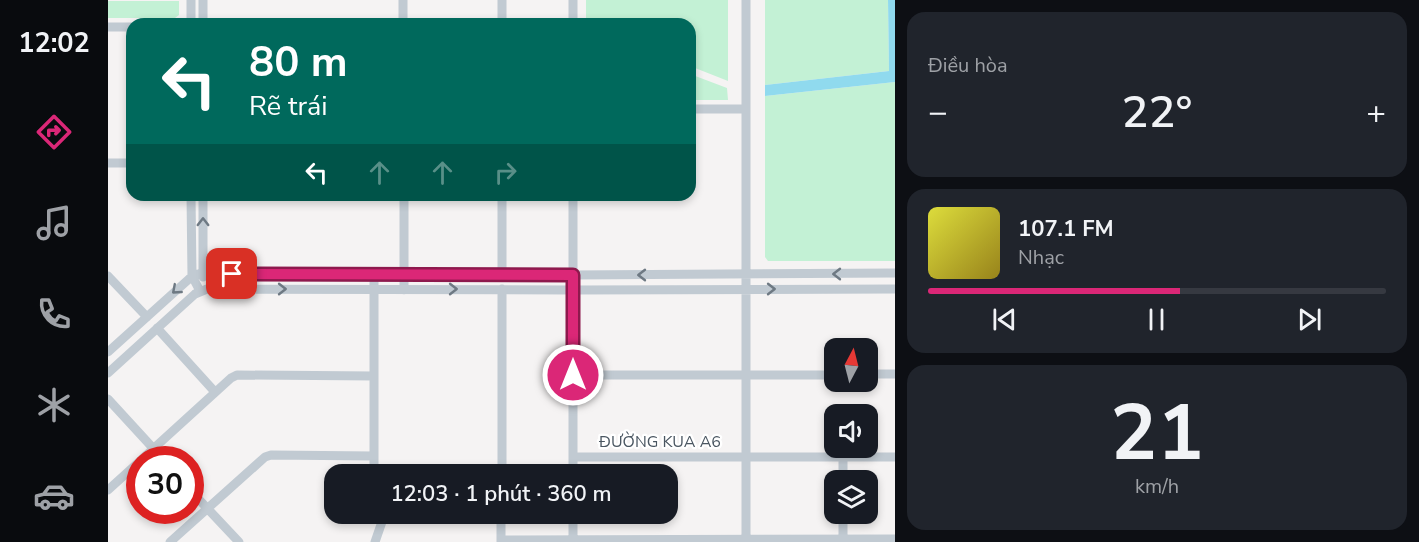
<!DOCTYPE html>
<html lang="vi">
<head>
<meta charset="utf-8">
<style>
	body { margin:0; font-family:"Nunito Sans",sans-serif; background:#20242c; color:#f1f3f6; height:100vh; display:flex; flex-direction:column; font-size:22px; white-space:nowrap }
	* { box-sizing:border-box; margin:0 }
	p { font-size:20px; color:#9ea1a6 }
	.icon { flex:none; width:33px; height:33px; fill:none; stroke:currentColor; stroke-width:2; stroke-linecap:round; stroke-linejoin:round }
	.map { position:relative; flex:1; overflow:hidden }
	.sheet { display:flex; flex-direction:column; gap:12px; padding:12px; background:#0d0f14; width:524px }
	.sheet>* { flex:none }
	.hud { position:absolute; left:18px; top:18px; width:570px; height:183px; border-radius:18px; box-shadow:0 3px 9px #0003; background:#00695c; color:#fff; overflow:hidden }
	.needle { width:39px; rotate:7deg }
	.buttons { position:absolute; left:716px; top:338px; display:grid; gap:12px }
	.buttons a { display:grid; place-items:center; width:54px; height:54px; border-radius:12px; background:#171b24; box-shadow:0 3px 9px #0003; font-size:30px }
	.speed { position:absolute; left:18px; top:446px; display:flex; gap:12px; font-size:30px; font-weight:700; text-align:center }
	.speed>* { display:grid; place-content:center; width:78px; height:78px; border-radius:50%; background:#171b24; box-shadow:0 3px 9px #0003; line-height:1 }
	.speed .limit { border:9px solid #d22; background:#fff; color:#111 }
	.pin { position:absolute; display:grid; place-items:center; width:51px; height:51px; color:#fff; margin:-26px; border-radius:12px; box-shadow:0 3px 9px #0006 }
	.me { position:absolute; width:66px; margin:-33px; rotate:0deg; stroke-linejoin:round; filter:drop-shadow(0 0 4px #0008) }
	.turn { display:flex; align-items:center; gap:21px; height:126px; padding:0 24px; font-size:27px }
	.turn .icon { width:78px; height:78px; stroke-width:2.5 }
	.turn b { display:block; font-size:42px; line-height:51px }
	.lanes { display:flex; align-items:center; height:57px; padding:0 24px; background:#0003; justify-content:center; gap:30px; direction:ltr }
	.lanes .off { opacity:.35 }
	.big { font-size:45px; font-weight:600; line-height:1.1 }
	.sheet .tile { flex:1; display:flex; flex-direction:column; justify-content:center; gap:9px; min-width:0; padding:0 21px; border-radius:18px; background:#20242c }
	.sheet .dial { align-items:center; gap:0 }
	.dial b { font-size:78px; line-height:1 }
	.song { display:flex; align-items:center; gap:18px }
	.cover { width:72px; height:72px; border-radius:9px; background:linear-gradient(135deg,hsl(60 70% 55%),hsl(50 70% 35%)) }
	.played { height:6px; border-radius:3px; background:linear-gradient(90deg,#db2777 55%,#363941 55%) }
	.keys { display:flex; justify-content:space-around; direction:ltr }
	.heat { display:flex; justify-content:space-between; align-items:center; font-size:33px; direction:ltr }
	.trip { position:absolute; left:216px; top:464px; width:354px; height:60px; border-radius:18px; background:#171b24; box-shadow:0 3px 9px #0003; font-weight:600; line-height:60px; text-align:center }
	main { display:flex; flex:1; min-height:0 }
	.menu { display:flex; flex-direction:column; width:108px; justify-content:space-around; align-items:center; background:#090b0e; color:#9ea1a6 }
	.menu .icon { width:42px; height:42px }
	.menu .current { color:#db2777 }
	.menu b { font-size:27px; color:#f1f3f6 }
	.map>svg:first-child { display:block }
</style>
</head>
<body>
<main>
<nav class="menu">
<b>12:02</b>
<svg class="icon current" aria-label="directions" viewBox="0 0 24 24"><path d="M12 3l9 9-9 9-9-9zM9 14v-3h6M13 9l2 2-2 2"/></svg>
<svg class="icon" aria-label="music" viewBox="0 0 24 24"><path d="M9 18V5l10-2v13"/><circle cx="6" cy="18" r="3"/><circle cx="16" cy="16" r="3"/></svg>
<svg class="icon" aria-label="phone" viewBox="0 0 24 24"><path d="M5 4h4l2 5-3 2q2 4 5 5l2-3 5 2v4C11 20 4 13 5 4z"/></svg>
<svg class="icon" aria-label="climate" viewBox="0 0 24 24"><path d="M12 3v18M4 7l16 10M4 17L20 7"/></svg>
<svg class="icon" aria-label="car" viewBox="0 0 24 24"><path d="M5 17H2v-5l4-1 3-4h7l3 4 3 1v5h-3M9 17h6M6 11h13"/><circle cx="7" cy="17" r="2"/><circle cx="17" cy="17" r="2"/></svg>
</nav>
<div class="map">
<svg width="788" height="542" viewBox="0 0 788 542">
	<rect width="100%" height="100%" fill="#f5f3f3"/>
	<path fill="#c3f1d5" d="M 478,0 L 620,0 L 620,81 L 582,66 L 582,24 L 478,24 Z
		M 657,0 L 780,0 L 781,71 L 657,85 Z
		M 0,1 L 71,1 L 71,15 L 67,18 L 0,18 Z
		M 582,74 L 619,88 L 620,100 L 582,100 Z
		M 787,82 L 787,261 L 660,261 L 657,257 L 657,96 Z"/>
	<path fill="#90daee" d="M 780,0 L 787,0 L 787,82 L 657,96 L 657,85 L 781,71 Z"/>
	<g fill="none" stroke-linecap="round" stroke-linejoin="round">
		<path stroke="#c1cad2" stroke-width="9" d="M 394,0 L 394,24
			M 465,0 L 465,24
			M 638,0 L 638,542
			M 83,24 L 83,0
			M 95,24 L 95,0
			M 295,24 L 295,0
			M 0,27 L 24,27
			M 582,109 L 638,109
			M 0,163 L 24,163
			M 83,195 L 84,276 L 92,291
			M 296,195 L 296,290
			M 394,195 L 394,274
			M 465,195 L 465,474
			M 266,274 L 266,474
			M 0,276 L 39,317
			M 95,277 L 95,195
			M 49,328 L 107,392
			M 0,352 L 81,279 L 90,274 L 465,275 L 788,273
			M 0,373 L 87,294 L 99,289 L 465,290 L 788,289
			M 759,374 L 788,374
			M 465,375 L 726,375
			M 0,399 L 55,459
			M 465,457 L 788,457
			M 34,459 L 123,378 L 129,375 L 266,376
			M 394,474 L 394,289
			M 735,480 L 735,457
			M 0,490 L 32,461
			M 82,490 L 131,542
			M 393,540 L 788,539
			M 735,540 L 735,513
			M 62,542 L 157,457 L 163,455 L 266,456
			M 267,542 L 277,513
			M 393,542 L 393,513
			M 465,542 L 465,513"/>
	</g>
	<defs><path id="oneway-chevron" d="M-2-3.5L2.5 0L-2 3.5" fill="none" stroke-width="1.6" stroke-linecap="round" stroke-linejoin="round" transform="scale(1.5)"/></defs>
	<g stroke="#6e7983">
		<use href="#oneway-chevron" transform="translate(95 222) rotate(-90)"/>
		<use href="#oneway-chevron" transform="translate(729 274) rotate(180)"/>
		<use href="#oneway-chevron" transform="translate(534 275) rotate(180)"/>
		<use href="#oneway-chevron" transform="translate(174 289)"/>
		<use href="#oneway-chevron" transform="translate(345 289)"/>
		<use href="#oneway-chevron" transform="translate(663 289)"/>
		<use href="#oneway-chevron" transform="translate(68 290) rotate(139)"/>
	</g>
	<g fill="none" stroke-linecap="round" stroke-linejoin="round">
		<defs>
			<path id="route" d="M 124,274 L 465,275 L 465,375"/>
		</defs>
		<use href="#route" stroke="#8e194d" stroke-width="15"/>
		<use href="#route" stroke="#db2777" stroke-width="10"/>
	</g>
	<g text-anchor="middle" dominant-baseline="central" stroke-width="4.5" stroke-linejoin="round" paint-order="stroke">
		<g font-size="16" fill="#4a5661" stroke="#fff">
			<text x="552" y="442">ĐƯỜNG KUA A6</text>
		</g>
	</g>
</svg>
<div class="buttons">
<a><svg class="needle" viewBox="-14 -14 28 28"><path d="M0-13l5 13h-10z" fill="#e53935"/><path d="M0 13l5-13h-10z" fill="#9ea1a6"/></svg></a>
<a><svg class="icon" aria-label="sound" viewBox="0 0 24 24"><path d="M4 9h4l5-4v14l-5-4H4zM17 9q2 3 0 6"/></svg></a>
<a><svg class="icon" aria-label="layers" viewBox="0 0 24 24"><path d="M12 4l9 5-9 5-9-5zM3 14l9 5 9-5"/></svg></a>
</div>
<div class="speed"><div class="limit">30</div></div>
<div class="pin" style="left:124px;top:274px;background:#d93025"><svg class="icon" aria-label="arrive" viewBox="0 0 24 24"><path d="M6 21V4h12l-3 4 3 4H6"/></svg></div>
<svg class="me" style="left:465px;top:375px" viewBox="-20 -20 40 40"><circle r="17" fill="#db2777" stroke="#fff" stroke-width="3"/><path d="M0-11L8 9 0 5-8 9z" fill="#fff"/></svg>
<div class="trip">12:03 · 1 phút · 360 m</div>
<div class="hud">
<div class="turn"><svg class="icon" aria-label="left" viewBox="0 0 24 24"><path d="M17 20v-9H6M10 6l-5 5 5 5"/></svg><div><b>80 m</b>Rẽ trái</div></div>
<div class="lanes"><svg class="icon" aria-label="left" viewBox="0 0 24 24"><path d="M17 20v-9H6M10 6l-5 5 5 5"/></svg><svg class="icon off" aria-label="ahead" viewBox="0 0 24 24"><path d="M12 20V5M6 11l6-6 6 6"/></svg><svg class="icon off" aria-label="ahead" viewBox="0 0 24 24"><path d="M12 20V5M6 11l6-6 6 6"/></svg><svg class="icon off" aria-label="right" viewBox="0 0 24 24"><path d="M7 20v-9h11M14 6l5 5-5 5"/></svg></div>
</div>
</div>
<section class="sheet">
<div class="tile"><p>Điều hòa</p>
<div class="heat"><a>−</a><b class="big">22°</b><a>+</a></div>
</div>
<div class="tile">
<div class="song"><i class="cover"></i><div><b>107.1 FM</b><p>Nhạc</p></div></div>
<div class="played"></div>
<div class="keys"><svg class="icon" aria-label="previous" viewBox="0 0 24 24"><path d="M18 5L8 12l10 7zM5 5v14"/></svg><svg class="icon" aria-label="pause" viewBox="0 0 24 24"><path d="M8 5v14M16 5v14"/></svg><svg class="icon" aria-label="next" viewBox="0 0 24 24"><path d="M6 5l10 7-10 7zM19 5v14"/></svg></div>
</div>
<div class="tile dial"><b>21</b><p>km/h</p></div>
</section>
</main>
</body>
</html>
